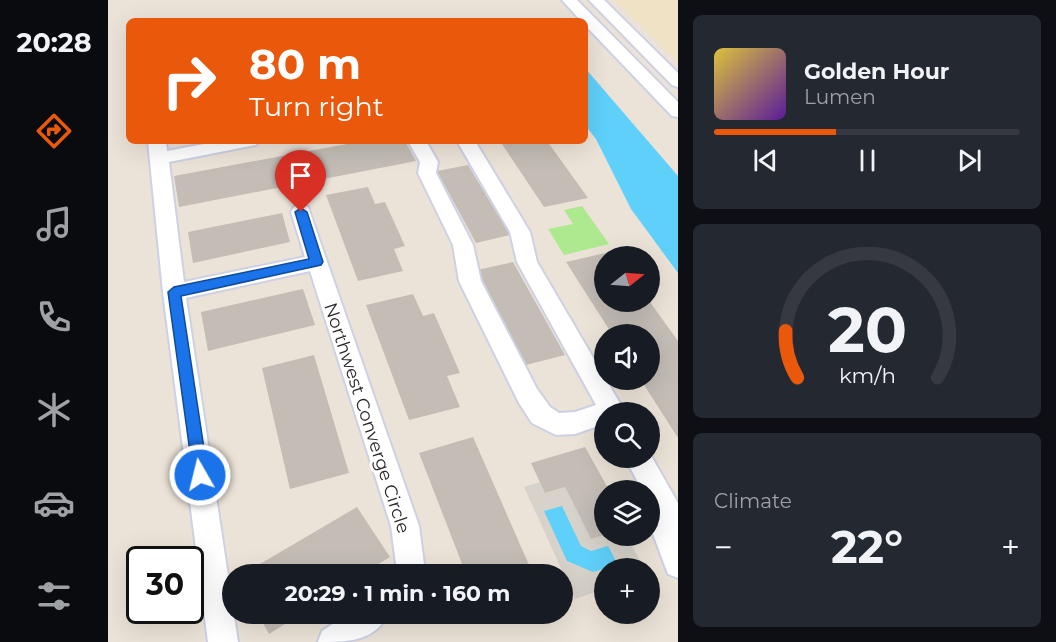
<!DOCTYPE html>
<html lang="en">
<head>
<meta charset="utf-8">
<style>
	body { margin:0; font-family:Montserrat,sans-serif; background:#242831; color:#f1f3f6; height:100vh; display:flex; flex-direction:column; font-size:22px; white-space:nowrap }
	* { box-sizing:border-box; margin:0 }
	p { font-size:20px; color:#9ea1a6 }
	.icon { flex:none; width:33px; height:33px; fill:none; stroke:currentColor; stroke-width:2; stroke-linecap:round; stroke-linejoin:round }
	.map { position:relative; flex:1; overflow:hidden }
	.sheet { display:flex; flex-direction:column; gap:15px; padding:15px; background:#0d0f14; width:378px }
	.sheet>* { flex:none }
	.top-card { position:absolute; left:18px; top:18px; width:462px; height:126px; border-radius:9px; box-shadow:0 6px 24px #0002; background:#ea580c; color:#fff; overflow:hidden }
	.needle { width:39px; rotate:73deg }
	.fabs { position:absolute; left:486px; top:246px; display:grid; gap:12px }
	.fabs a { display:grid; place-items:center; width:66px; height:66px; border-radius:50%; background:#171b24; box-shadow:0 6px 24px #0002; font-size:30px }
	.speed { position:absolute; left:18px; top:546px; display:flex; gap:12px; font-size:30px; font-weight:700; text-align:center }
	.speed>* { display:grid; place-content:center; width:78px; height:78px; border-radius:50%; background:#171b24; box-shadow:0 6px 24px #0002; line-height:1 }
	.speed .limit { border:3px solid #111; border-radius:9px; background:#fff; color:#111 }
	.pin { position:absolute; display:grid; place-items:center; width:51px; height:51px; color:#fff; margin:-62px -26px; border-radius:50% 50% 50% 0; rotate:-45deg; box-shadow:0 0 6px #0007 }
	.pin .icon { rotate:45deg }
	.me { position:absolute; width:66px; margin:-33px; rotate:352deg; stroke-linejoin:round; filter:drop-shadow(0 0 4px #0008) }
	.turn { display:flex; align-items:center; gap:21px; height:126px; padding:0 24px; font-size:27px }
	.turn .icon { width:78px; height:78px; stroke-width:2.5 }
	.turn b { display:block; font-size:42px; line-height:51px }
	.big { font-size:45px; font-weight:700; line-height:1.1 }
	.sheet .widget { flex:1; display:flex; flex-direction:column; justify-content:center; gap:9px; min-width:0; padding:0 21px; border-radius:9px; background:#242831 }
	.sheet .dial { align-items:center; gap:0 }
	.dial svg { height:156px; overflow:visible; fill:none; stroke:#363941; stroke-width:7; stroke-linecap:round; text-anchor:middle }
	.dial text { fill:#f1f3f6; stroke:none }
	.song { display:flex; align-items:center; gap:18px }
	.cover { width:72px; height:72px; border-radius:9px; background:linear-gradient(135deg,hsl(50 70% 55%),hsl(270 70% 35%)) }
	.played { height:6px; border-radius:3px; background:linear-gradient(90deg,#ea580c 40%,#363941 40%) }
	.keys { display:flex; justify-content:space-around; direction:ltr }
	.heat { display:flex; justify-content:space-between; align-items:center; font-size:33px; direction:ltr }
	.trip { position:absolute; left:114px; top:564px; width:351px; height:60px; border-radius:30px; background:#171b24; box-shadow:0 6px 24px #0002; font-weight:700; line-height:60px; text-align:center }
	main { display:flex; flex:1; min-height:0 }
	.tab-bar { display:flex; flex-direction:column; width:108px; justify-content:space-around; align-items:center; background:#090b0e; color:#9ea1a6 }
	.tab-bar .icon { width:42px; height:42px }
	.tab-bar .current { color:#ea580c }
	.tab-bar b { font-size:27px; color:#f1f3f6 }
	.map>svg:first-child { display:block }
</style>
</head>
<body>
<main>
<nav class="tab-bar">
<b>20:28</b>
<svg class="icon current" aria-label="directions" viewBox="0 0 24 24"><path d="M12 3l9 9-9 9-9-9zM9 14v-3h6M13 9l2 2-2 2"/></svg>
<svg class="icon" aria-label="music" viewBox="0 0 24 24"><path d="M9 18V5l10-2v13"/><circle cx="6" cy="18" r="3"/><circle cx="16" cy="16" r="3"/></svg>
<svg class="icon" aria-label="phone" viewBox="0 0 24 24"><path d="M5 4h4l2 5-3 2q2 4 5 5l2-3 5 2v4C11 20 4 13 5 4z"/></svg>
<svg class="icon" aria-label="climate" viewBox="0 0 24 24"><path d="M12 3v18M4 7l16 10M4 17L20 7"/></svg>
<svg class="icon" aria-label="car" viewBox="0 0 24 24"><path d="M5 17H2v-5l4-1 3-4h7l3 4 3 1v5h-3M9 17h6M6 11h13"/><circle cx="7" cy="17" r="2"/><circle cx="17" cy="17" r="2"/></svg>
<svg class="icon" aria-label="filters" viewBox="0 0 24 24"><path d="M4 7h16M4 17h16"/><circle cx="9" cy="7" r="2"/><circle cx="15" cy="17" r="2"/></svg>
</nav>
<div class="map">
<svg width="570" height="642" viewBox="0 0 570 642">
	<rect width="100%" height="100%" fill="#ece3d8"/>
	<path fill="#f0e2c5" d="M 506,0 L 570,0 L 570,62 Z"/>
	<path fill="#ade98e" d="M 474,206 L 501,244 L 456,255 L 440,229 L 465,224 L 456,210 Z"/>
	<path fill="#d7d3cb" d="M 432,482 L 438,493 L 457,487 L 483,539 L 496,535 L 518,536 L 536,568 L 497,568 L 510,564 L 473,546 L 454,506 L 485,572 L 496,569 L 496,589 L 467,599 L 416,487 Z"/>
	<path fill="#5fd0fa" d="M 477,68 L 570,176 L 570,273 L 523,209 L 488,139 L 477,125 Z
		M 454,506 L 473,546 L 483,551 L 500,546 L 510,565 L 485,572 L 459,561 L 436,511 Z"/>
	<path fill="#c3bdb5" d="M 255,141 L 297,141 L 308,161 L 71,207 L 66,176 Z
		M 392,141 L 439,141 L 480,198 L 436,207 Z
		M 360,165 L 402,235 L 368,243 L 329,171 Z
		M 260,187 L 267,204 L 277,202 L 297,246 L 286,249 L 295,271 L 250,281 L 218,195 Z
		M 174,213 L 182,242 L 85,263 L 80,232 Z
		M 506,251 L 510,256 L 496,256 L 496,302 L 542,302 L 570,341 L 570,438 L 533,380 L 542,380 L 542,334 L 504,334 L 458,262 Z
		M 405,262 L 457,355 L 418,365 L 369,270 Z
		M 195,289 L 207,325 L 100,351 L 93,312 Z
		M 305,294 L 315,316 L 326,313 L 352,373 L 339,376 L 352,407 L 301,420 L 258,305 Z
		M 206,355 L 241,473 L 182,489 L 154,368 Z
		M 365,437 L 425,574 L 358,574 L 311,453 Z
		M 477,447 L 501,490 L 496,490 L 496,535 L 483,539 L 457,487 L 437,493 L 423,463 Z
		M 249,507 L 282,557 L 254,574 L 135,574 Z
		M 150,614 L 193,614 L 161,634 Z"/>
	<g fill="none" stroke-linecap="round" stroke-linejoin="round">
		<defs>
			<path id="minor" d="M 454,0 L 469,0 L 570,102 L 570,117 L 564,116 L 477,25 L 477,21 L 473,21 Z
				M 481,0 L 496,0 L 570,73 L 570,87 L 564,85 Z
				M 40,141 L 58,141 L 59,151 L 112,141 L 151,141 L 148,145 L 142,146 L 61,162 L 76,282 L 197,257 L 183,212 L 186,207 L 193,205 L 200,207 L 311,526 L 316,564 L 312,574 L 283,574 L 288,564 L 283,526 L 202,271 L 78,298 L 130,642 L 100,642 L 55,292 Z
				M 300,141 L 318,141 L 330,162 L 328,173 L 365,245 L 373,281 L 429,389 L 442,407 L 451,413 L 467,412 L 488,405 L 409,262 L 402,232 L 349,141 L 367,141 L 422,232 L 429,262 L 517,412 L 496,412 L 496,424 L 467,434 L 448,435 L 424,423 L 411,403 L 351,281 L 345,245 L 310,173 L 312,162 Z
				M 542,454 L 570,503 L 570,578 L 560,574 L 545,534 L 547,515 L 542,505 L 542,490 L 534,490 L 517,458 L 542,458 Z
				M 240,614 L 280,614 C 267,642 238,642 210,642 L 214,631 Z"/>
		</defs>
		<use href="#minor" stroke="#cdd1e3" stroke-width="4"/>
		<use href="#minor" fill="#fff" fill-rule="evenodd"/>
	</g>
	<path fill="#1a73e8" stroke="#114b97" stroke-width="1.5" d="M 193,208 L 199,212 L 215,262 L 213,265 L 73,296 L 100,475 L 97,481 L 92,483 L 86,481 L 60,292 L 66,287 L 201,259 L 187,212 Z"/>
	<g text-anchor="middle" dominant-baseline="central" stroke-width="6" stroke-linejoin="round" paint-order="stroke">
		<g font-size="18" fill="#282828" stroke="#fff">
			<text transform="translate(259 418) rotate(72)">Northwest Converge Circle</text>
		</g>
	</g>
</svg>
<div class="fabs">
<a><svg class="needle" viewBox="-14 -14 28 28"><path d="M0-13l5 13h-10z" fill="#e53935"/><path d="M0 13l5-13h-10z" fill="#9ea1a6"/></svg></a>
<a><svg class="icon" aria-label="sound" viewBox="0 0 24 24"><path d="M4 9h4l5-4v14l-5-4H4zM17 9q2 3 0 6"/></svg></a>
<a><svg class="icon" aria-label="search" viewBox="0 0 24 24"><circle cx="10" cy="10" r="6"/><path d="M15 15l6 6"/></svg></a>
<a><svg class="icon" aria-label="layers" viewBox="0 0 24 24"><path d="M12 4l9 5-9 5-9-5zM3 14l9 5 9-5"/></svg></a>
<a>+</a>
</div>
<div class="speed"><div class="limit">30</div></div>
<div class="pin" style="left:193px;top:212px;background:#d93025"><svg class="icon" aria-label="arrive" viewBox="0 0 24 24"><path d="M6 21V4h12l-3 4 3 4H6"/></svg></div>
<svg class="me" style="left:92px;top:475px" viewBox="-20 -20 40 40"><circle r="17" fill="#1a73e8" stroke="#fff" stroke-width="3"/><path d="M0-11L8 9 0 5-8 9z" fill="#fff"/></svg>
<div class="trip">20:29 · 1 min · 160 m</div>
<div class="top-card">
<div class="turn"><svg class="icon" aria-label="right" viewBox="0 0 24 24"><path d="M7 20v-9h11M14 6l5 5-5 5"/></svg><div><b>80 m</b>Turn right</div></div>
</div>
</div>
<section class="sheet">
<div class="widget">
<div class="song"><i class="cover"></i><div><b>Golden Hour</b><p>Lumen</p></div></div>
<div class="played"></div>
<div class="keys"><svg class="icon" aria-label="previous" viewBox="0 0 24 24"><path d="M18 5L8 12l10 7zM5 5v14"/></svg><svg class="icon" aria-label="pause" viewBox="0 0 24 24"><path d="M8 5v14M16 5v14"/></svg><svg class="icon" aria-label="next" viewBox="0 0 24 24"><path d="M6 5l10 7-10 7zM19 5v14"/></svg></div>
</div>
<div class="widget dial"><svg viewBox="0 0 100 80">
<path d="M14 69A42 42 0 1 1 86 69"/>
<path d="M14 69A42 42 0 0 1 8 45" stroke="#ea580c"/>
<text x="50" y="56" font-size="32" font-weight="700">20</text>
<text x="50" y="72" font-size="11">km/h</text>
</svg></div>
<div class="widget"><p>Climate</p>
<div class="heat"><a>−</a><b class="big">22°</b><a>+</a></div>
</div>
</section>
</main>
</body>
</html>
